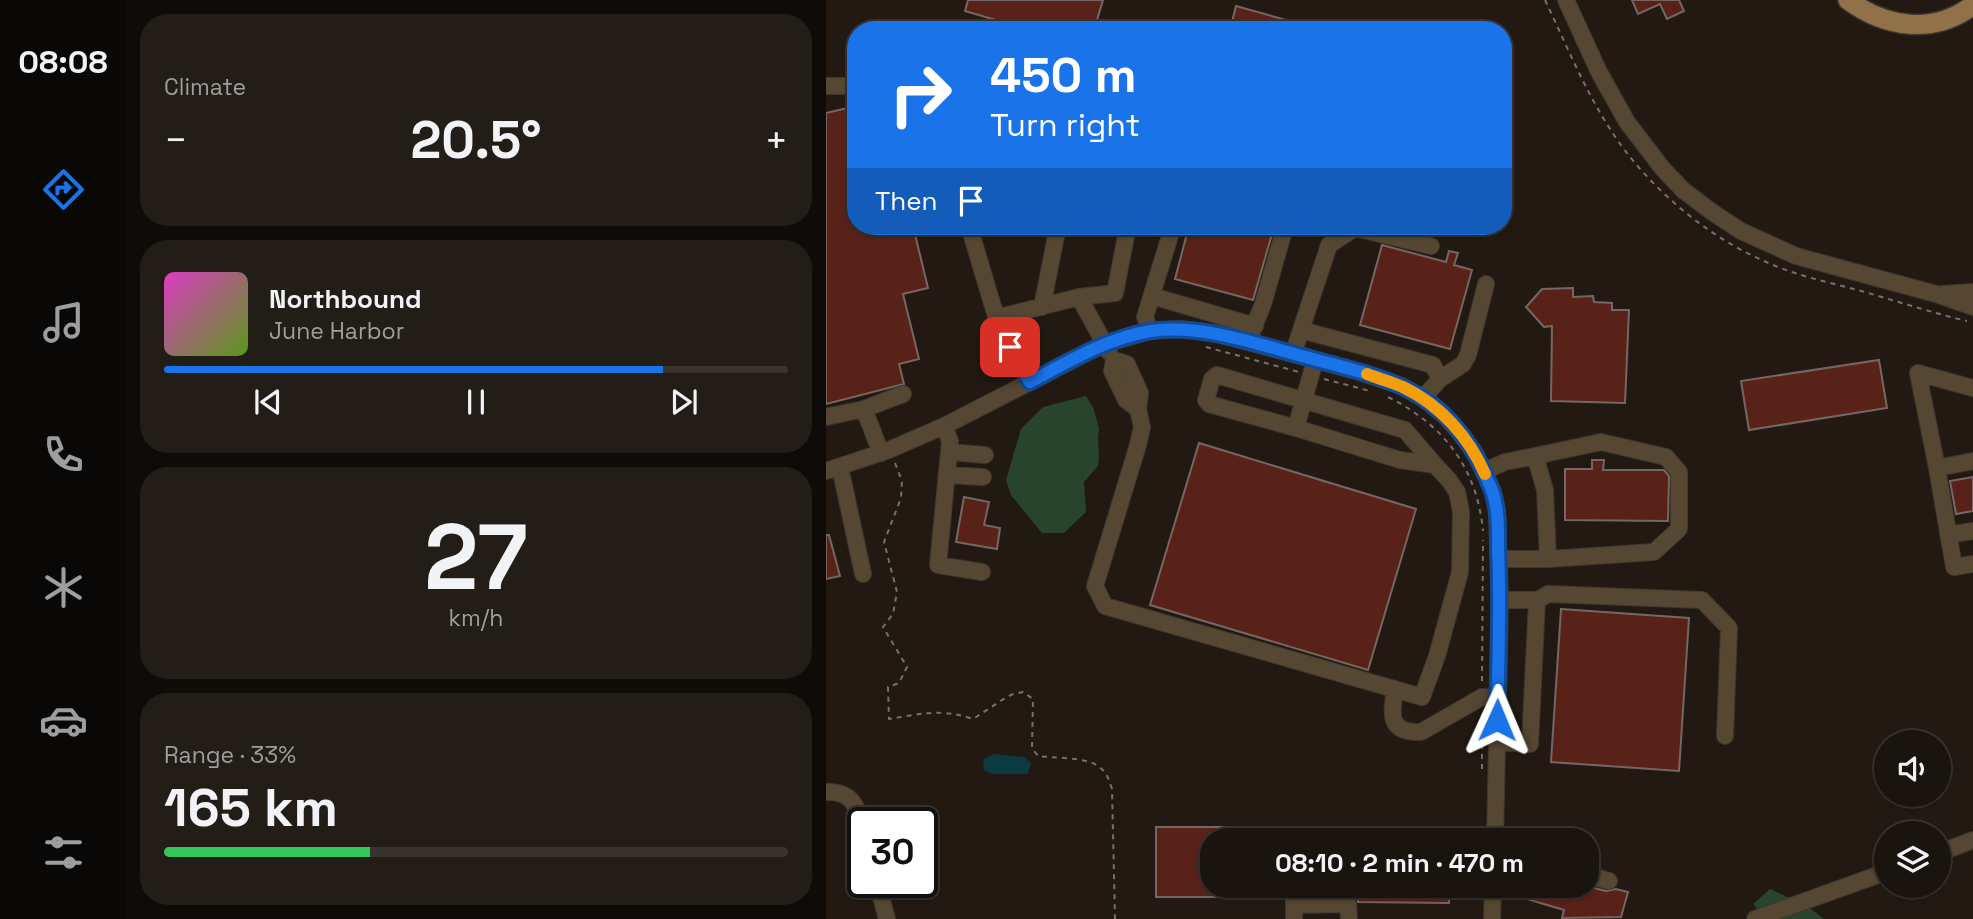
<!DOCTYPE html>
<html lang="en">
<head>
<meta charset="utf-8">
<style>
	body { margin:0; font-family:"Space Grotesk",sans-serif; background:#231d17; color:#f1f3f6; height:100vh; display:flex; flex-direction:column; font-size:26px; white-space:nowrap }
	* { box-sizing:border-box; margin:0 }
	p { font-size:23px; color:#9f9e9e }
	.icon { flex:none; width:38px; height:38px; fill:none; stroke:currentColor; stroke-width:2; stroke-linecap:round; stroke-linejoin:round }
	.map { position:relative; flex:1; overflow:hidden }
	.details { display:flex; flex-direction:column; gap:14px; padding:14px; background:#0e0b08; width:700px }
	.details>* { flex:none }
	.hud { position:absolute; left:21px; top:21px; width:665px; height:214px; border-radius:28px; box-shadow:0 2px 5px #0004,0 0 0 2px #38332e; background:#1a73e8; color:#fff; overflow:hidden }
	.controls { position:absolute; left:1048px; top:730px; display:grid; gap:14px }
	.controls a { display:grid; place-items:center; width:77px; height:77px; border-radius:50%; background:#1a140e; box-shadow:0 2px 5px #0004,0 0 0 2px #38332e; font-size:35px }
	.speed { position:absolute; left:21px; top:807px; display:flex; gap:14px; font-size:35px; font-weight:700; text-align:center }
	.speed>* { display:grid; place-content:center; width:91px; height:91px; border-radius:50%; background:#1a140e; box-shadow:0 2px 5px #0004,0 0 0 2px #38332e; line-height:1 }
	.speed .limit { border:4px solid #111; border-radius:10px; background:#fff; color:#111 }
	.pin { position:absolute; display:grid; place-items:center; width:60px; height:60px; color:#fff; margin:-30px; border-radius:14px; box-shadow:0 4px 10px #0006 }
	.me { position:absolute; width:77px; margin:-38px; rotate:1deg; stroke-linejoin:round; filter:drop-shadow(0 0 5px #0008) }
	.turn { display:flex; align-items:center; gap:24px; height:147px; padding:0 28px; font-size:32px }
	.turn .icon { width:91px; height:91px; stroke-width:2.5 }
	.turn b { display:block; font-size:49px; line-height:60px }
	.then { display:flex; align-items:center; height:66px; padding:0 28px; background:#0003; gap:14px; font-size:26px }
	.big { font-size:52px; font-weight:800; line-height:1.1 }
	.details .tile { flex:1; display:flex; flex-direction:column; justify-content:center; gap:10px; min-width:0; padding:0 24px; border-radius:28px; background:#231d17 }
	.details .dial { align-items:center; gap:0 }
	.dial b { font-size:91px; line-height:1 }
	.song { display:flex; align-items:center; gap:21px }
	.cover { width:84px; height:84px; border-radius:10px; background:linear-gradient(135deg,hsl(310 70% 55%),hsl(90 70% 35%)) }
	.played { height:7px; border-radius:4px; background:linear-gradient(90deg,#1a73e8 80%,#38332e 80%) }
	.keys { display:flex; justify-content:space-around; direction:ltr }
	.heat { display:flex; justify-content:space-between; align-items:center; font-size:38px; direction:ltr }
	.charge { height:10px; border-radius:5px; background:linear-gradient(90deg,#34c759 33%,#38332e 0) }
	.trip { position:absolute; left:374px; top:828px; width:399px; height:70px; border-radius:28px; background:#1a140e; box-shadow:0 2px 5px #0004,0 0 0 2px #38332e; font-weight:800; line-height:70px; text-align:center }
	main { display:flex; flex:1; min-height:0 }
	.menu { display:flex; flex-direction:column; width:126px; justify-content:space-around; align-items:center; background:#0a0806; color:#9f9e9e }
	.menu .icon { width:49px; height:49px }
	.menu .current { color:#1a73e8 }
	.menu b { font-size:32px; color:#f1f3f6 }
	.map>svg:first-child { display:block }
</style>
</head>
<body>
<main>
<nav class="menu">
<b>08:08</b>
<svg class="icon current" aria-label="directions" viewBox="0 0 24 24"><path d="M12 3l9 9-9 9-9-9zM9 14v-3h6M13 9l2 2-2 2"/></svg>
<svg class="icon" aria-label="music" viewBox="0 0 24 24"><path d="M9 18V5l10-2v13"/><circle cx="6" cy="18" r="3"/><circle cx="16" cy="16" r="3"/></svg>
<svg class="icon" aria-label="phone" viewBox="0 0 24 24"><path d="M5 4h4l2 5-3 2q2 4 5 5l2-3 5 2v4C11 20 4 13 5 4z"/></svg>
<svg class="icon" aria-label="climate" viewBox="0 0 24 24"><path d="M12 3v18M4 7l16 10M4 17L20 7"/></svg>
<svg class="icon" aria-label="car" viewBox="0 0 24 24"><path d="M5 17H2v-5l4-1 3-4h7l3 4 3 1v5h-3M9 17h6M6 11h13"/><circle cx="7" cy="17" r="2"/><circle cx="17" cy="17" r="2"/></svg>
<svg class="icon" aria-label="filters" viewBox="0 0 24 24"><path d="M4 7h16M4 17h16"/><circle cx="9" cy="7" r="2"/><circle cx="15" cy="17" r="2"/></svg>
</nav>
<section class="details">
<div class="tile"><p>Climate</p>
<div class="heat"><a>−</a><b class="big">20.5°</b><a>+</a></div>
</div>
<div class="tile">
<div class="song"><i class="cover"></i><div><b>Northbound</b><p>June Harbor</p></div></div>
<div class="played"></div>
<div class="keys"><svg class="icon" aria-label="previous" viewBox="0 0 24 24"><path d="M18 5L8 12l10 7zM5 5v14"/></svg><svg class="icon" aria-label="pause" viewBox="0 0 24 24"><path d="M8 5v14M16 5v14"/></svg><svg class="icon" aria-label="next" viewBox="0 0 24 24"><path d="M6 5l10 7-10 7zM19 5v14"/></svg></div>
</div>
<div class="tile dial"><b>27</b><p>km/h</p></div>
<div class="tile"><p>Range · 33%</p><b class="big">165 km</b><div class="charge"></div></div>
</section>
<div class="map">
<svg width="1147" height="919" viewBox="0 0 1147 919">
	<rect width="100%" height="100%" fill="#221a12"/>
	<path fill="#29442c" d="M 260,396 L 267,407 L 273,428 L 272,439 L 273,456 L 272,466 L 258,482 L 260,512 L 238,533 L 216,533 L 185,495 L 180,480 L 195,429 L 217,407 Z
		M 944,889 L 981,906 L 998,919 L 939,919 L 927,904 Z"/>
	<path fill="#0b3b40" d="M 168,754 L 198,757 L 205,763 L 202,774 L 167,774 L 158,770 L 157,759 Z"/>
	<path fill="#582219" stroke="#766663" stroke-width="2" d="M 142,0 L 277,0 L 268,30 L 204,30 L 139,11 Z
		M 806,0 L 853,0 L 858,11 L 841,19 L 834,4 L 812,14 Z
		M 410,6 L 485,27 L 485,30 L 404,30 Z
		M 30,106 L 30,226 L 87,226 L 102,288 L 77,294 L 93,359 L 73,364 L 78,384 L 0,404 L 0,113 Z
		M 363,226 L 429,226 L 444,230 L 446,234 L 427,300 L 349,279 Z
		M 556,245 L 620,262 L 623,251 L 632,253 L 628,265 L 646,270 L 624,349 L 534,325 Z
		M 747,288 L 747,297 L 767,296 L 768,302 L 786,303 L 786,310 L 803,310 L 799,403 L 725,401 L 726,326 L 718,327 L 700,307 L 716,289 Z
		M 1053,360 L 1061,408 L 923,430 L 915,381 Z
		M 373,443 L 590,509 L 542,670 L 324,605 Z
		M 766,460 L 778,460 L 777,470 L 838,470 L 843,476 L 842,521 L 739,520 L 739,469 L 766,469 Z
		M 1147,477 L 1147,511 L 1130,514 L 1124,481 Z
		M 138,497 L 163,502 L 158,525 L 174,528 L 171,549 L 130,542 Z
		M 0,535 L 3,535 L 14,576 L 0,579 Z
		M 735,609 L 863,618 L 853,771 L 725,762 Z
		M 330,827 L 410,827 L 410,840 L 387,840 L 387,886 L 410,886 L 410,897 L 330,897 Z
		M 532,886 L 623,886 L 623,903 L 532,902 Z
		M 714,886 L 725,886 L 744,891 L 745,886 L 760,886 L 780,891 L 790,889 L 802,892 L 795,917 L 736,918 L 738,910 L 704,900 L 712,895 Z"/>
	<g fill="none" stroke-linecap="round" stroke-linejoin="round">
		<defs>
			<path id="minor" d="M 740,0 L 773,72 L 801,122 L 837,169 L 857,190 L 886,212 L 915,231 L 970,256 L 1110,294 L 1147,307
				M 0,86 L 30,86
				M 143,226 L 174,330 L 203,382
				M 1116,294 L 1147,292
				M 326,296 L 429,326
				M 253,297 L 289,293 L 302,226
				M 216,307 L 232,226
				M 170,318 L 253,297 L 283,352
				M 475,330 L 607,365 L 614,379
				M 324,331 L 319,317 L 347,226
				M 422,342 L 437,304 L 457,234 L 454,226
				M 467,354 L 503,245 L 529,228 L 605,246
				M 1147,388 L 1092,373 L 1111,468 L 1128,567 L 1147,564
				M 597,398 L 614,379 L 637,364 L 642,355 L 660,284
				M 38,409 L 77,394
				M 312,409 L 300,400 L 286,371 L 288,360 L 301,364 L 314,393 L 312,409 L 316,427 L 312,445 L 269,586 L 279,606 L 596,697 L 611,656 L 634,572 L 635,511 L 631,492 L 623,480 L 609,465
				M 0,417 L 38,409 L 55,453
				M 118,426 L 124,441 L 112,565 L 156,572
				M 470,428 L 574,460 L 609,465 L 579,430 L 391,375 L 386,379 L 380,400 L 383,404 L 470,428 C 476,405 483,383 489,360
				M 123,452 L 159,455
				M 709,456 L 775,442 L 840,457 L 853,472 L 853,529 L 828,552 L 722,559
				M 14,467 L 37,574
				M 1111,468 L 1147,461
				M 0,471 L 63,450 L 118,426 L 278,344 L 324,331 L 355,329 L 392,334 L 530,371 L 576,386 L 597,398 L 619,416 L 634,433 L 649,453 L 667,492 L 671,513 L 674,600 L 669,840
				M 658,471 L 679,462 L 709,456 L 719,490 L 722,559 L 673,559
				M 121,475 L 157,477
				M 1122,535 L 1147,531
				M 674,600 L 712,600 L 722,594 L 876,600 L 903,628 L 899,736
				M 569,689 C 565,715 562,733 595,732 L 656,697 L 672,698
				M 671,742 L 704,744 L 711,600
				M 0,792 C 25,791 31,805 37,827
				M 1113,853 L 1147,840
				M 761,875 L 783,881
				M 51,882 L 61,919
				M 468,886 L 468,905
				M 696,886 L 704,888
				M 468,919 L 468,905 L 522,904 L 523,919
				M 666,919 L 667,886
				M 929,919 L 1060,872"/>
			<path id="major" d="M 1022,0 C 1060,28 1108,35 1147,5"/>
		</defs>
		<use href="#minor" stroke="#3e372f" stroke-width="18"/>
		<use href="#major" stroke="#3e372f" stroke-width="22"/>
		<path stroke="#787169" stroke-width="2" stroke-dasharray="5 5" stroke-linecap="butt" d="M 719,0 C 740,44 759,91 786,132 C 821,186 880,236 938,261 C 970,276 1006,283 1039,292 C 1073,302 1107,313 1141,321
			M 380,347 L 473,372
			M 498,379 L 544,391
			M 562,397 C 618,425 651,468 657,531
			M 69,463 L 76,481 L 75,498 L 58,542 L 71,592 L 67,614 L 57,627 L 81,667 L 73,683 L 62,687 L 63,719 C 94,714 115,708 147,719 L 176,700 L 187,694 L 197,692 L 207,699 L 206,748 L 212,756 C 227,758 260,757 272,766 C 281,772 283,780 286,789 L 289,919
			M 656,681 L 657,540
			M 656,769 L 656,712"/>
		<use href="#minor" stroke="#564733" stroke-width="16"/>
		<use href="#major" stroke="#917147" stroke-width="19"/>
	</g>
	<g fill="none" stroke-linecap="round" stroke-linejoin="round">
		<defs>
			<path id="route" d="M 184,347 L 204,382 C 242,362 281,338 325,331 C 377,324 430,344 480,357 C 519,368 561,376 595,397 C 628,417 651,452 665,488 C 673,507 672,529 672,550 C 675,607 672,663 671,720"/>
		</defs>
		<use href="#route" stroke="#114b97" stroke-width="18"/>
		<use href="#route" stroke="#1a73e8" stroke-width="12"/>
		<path stroke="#f59e0b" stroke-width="12" d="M 541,374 C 553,379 566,382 577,387 C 614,405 643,437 659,474"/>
	</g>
</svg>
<div class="controls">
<a><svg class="icon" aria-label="sound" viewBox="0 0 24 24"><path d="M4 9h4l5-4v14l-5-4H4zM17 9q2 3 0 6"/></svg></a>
<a><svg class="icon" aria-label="layers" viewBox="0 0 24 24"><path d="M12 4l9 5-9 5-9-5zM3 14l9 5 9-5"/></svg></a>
</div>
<div class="speed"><div class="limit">30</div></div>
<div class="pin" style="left:184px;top:347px;background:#d93025"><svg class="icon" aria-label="arrive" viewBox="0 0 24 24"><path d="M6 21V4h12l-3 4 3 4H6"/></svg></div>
<svg class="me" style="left:671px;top:720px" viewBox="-20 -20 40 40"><path d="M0-17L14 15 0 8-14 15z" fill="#1a73e8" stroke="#fff" stroke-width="4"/></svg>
<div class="trip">08:10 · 2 min · 470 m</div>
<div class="hud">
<div class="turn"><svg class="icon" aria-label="right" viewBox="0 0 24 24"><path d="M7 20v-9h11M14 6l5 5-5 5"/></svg><div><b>450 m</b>Turn right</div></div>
<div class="then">Then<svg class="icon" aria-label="arrive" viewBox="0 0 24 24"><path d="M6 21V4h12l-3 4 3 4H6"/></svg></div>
</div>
</div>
</main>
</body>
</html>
